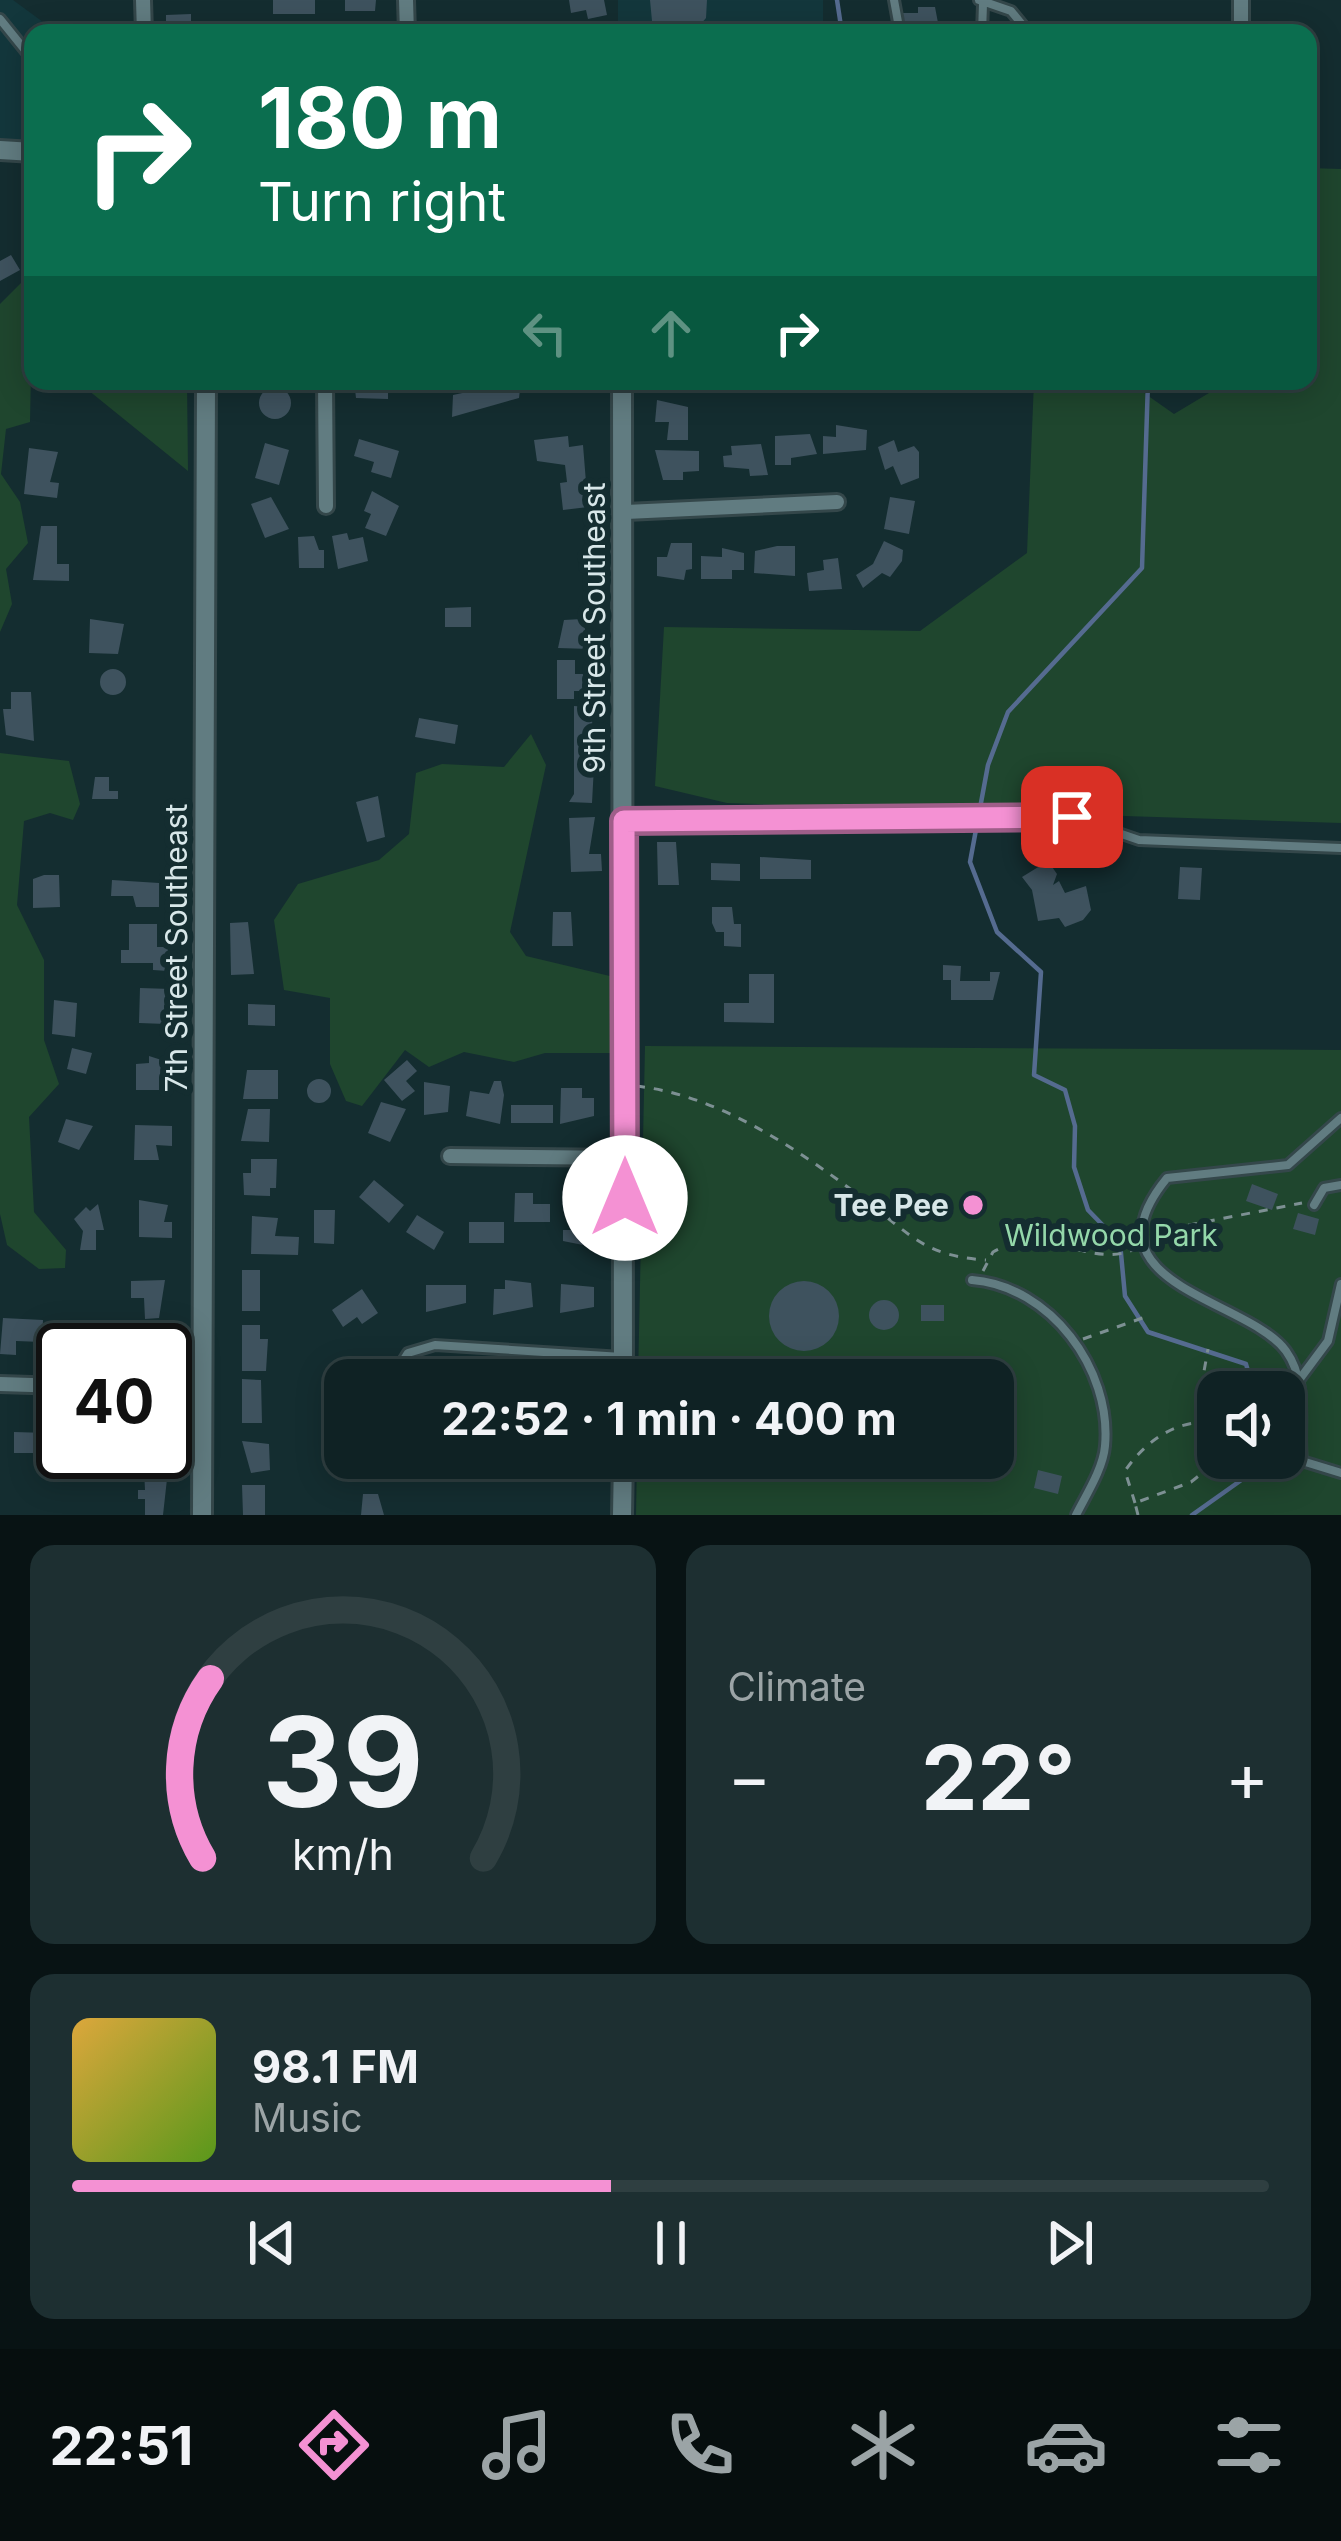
<!DOCTYPE html>
<html lang="en">
<head>
<meta charset="utf-8">
<style>
	body { margin:0; font-family:Inter,sans-serif; background:#1d2f31; color:#f1f3f6; height:100vh; display:flex; flex-direction:column; font-size:45px; white-space:nowrap }
	* { box-sizing:border-box; margin:0 }
	p { font-size:39px; color:#9ba4a6 }
	.icon { flex:none; width:66px; height:66px; fill:none; stroke:currentColor; stroke-width:2; stroke-linecap:round; stroke-linejoin:round }
	.map { position:relative; height:1515px; overflow:hidden }
	.side { display:flex; flex-direction:column; gap:30px; padding:30px; background:#081314; flex:1 }
	.side>* { flex:none }
	.guide { position:absolute; left:24px; top:24px; width:1293px; height:366px; border-radius:24px; box-shadow:0 6px 30px #0003,0 0 0 3px #2f3f41; background:#0b6e4f; color:#fff; overflow:hidden }
	.fabs { position:absolute; left:1197px; top:1371px; display:grid; gap:24px }
	.fabs a { display:grid; place-items:center; width:108px; height:108px; border-radius:24px; background:#0f2224; box-shadow:0 6px 30px #0003,0 0 0 3px #2f3f41; font-size:60px }
	.speed { position:absolute; left:36px; top:1323px; display:flex; gap:24px; font-size:60px; font-weight:700; text-align:center }
	.speed>* { display:grid; place-content:center; width:156px; height:156px; border-radius:50%; background:#0f2224; box-shadow:0 6px 30px #0003,0 0 0 3px #2f3f41; line-height:1 }
	.speed .limit { border:6px solid #111; border-radius:18px; background:#fff; color:#111 }
	.pin { position:absolute; display:grid; place-items:center; width:102px; height:102px; color:#fff; margin:-51px; border-radius:24px; box-shadow:0 6px 18px #0006 }
	.me { position:absolute; width:132px; margin:-66px; rotate:0deg; stroke-linejoin:round; filter:drop-shadow(0 0 9px #0008) }
	.turn { display:flex; align-items:center; gap:42px; height:252px; padding:0 36px; font-size:54px }
	.turn .icon { width:156px; height:156px; stroke-width:2.5 }
	.turn b { display:block; font-size:84px; line-height:102px }
	.lanes { display:flex; align-items:center; height:114px; padding:0 36px; background:#0003; justify-content:center; gap:60px; direction:ltr }
	.lanes .off { opacity:.35 }
	.big { font-size:90px; font-weight:700; line-height:1.1 }
	.side .tile { flex:1; display:flex; flex-direction:column; justify-content:center; gap:18px; min-width:0; padding:0 42px; border-radius:24px; background:#1d2f31 }
	.side .dial { align-items:center; gap:0 }
	.dial svg { height:312px; overflow:visible; fill:none; stroke:#2f3f41; stroke-width:7; stroke-linecap:round; text-anchor:middle }
	.dial text { fill:#f1f3f6; stroke:none }
	.song { display:flex; align-items:center; gap:36px }
	.cover { width:144px; height:144px; border-radius:18px; background:linear-gradient(135deg,hsl(40 70% 55%),hsl(90 70% 35%)) }
	.played { height:12px; border-radius:6px; background:linear-gradient(90deg,#f491d3 45%,#2f3f41 45%) }
	.keys { display:flex; justify-content:space-around; direction:ltr }
	.heat { display:flex; justify-content:space-between; align-items:center; font-size:66px; direction:ltr }
	.side .tiles { flex:1; display:grid; gap:30px; grid-template-columns:1fr 1fr }
	.tile:last-child { grid-column:span 2 }
	.trip { position:absolute; left:324px; top:1359px; width:690px; height:120px; border-radius:24px; background:#0f2224; box-shadow:0 6px 30px #0003,0 0 0 3px #2f3f41; font-weight:700; line-height:120px; text-align:center }
	.dock { display:flex; height:192px; justify-content:space-around; align-items:center; background:#060e0e; color:#9ba4a6 }
	.dock .icon { width:84px; height:84px }
	.dock .selected { color:#f491d3 }
	.dock b { font-size:54px; color:#f1f3f6 }
	.map>svg:first-child { display:block }
</style>
</head>
<body>
<div class="map">
<svg width="1341" height="1515" viewBox="0 0 1341 1515">
	<rect width="100%" height="100%" fill="#142d30"/>
	<path fill="#13373c" d="M 0,0 L 13,0 L 58,33 L 33,33 L 33,146 L 0,145 Z
		M 618,0 L 823,0 L 823,33 L 618,33 Z"/>
	<path fill="#1f462e" fill-rule="evenodd" d="M 1308,168 L 1341,169 L 1341,823 L 727,803 L 655,786 L 664,627 L 920,631 L 1027,553 L 1034,381 L 1127,381 L 1174,414 L 1229,381 L 1308,381 Z
		M 33,271 L 30,422 L 6,429 L 1,474 L 20,502 L 28,543 L 6,569 L 12,604 L 0,632 L 0,304 Z
		M 75,381 L 187,381 L 188,471 L 88,390 Z
		M 531,734 L 546,765 L 510,932 L 526,956 L 614,977 L 611,1053 L 545,1053 L 514,1062 L 464,1052 L 429,1067 L 405,1050 L 362,1106 L 346,1101 L 330,1064 L 330,998 L 284,990 L 274,920 L 298,884 L 379,860 L 409,834 L 416,773 L 442,764 L 504,767 Z
		M 0,753 L 69,761 L 80,804 L 73,820 L 50,813 L 24,821 L 17,905 L 44,960 L 44,1040 L 59,1084 L 29,1117 L 34,1212 L 66,1250 L 65,1268 L 39,1269 L 7,1245 L 0,1214 Z
		M 645,1046 L 1341,1050 L 1341,1515 L 636,1515 L 637,1458 L 993,1458 L 993,1380 L 638,1380 ZM 1218,1392 L 1284,1392 L 1284,1458 L 1218,1458 Z"/>
	<g fill="none" stroke-linecap="round" stroke-linejoin="round">
		<path stroke="#556b90" stroke-width="4.5" d="M 837,0 L 842,33
			M 1148,381 L 1142,568 L 1008,712 L 988,765 L 970,862 L 997,932 L 1041,972 L 1034,1075 L 1065,1090 L 1075,1126 L 1074,1167 L 1088,1210 L 1120,1243 L 1125,1296 L 1148,1332 L 1246,1364 L 1254,1392
			M 1192,1515 L 1240,1481 L 1255,1458"/>
	</g>
	<path fill="#3e525e" d="M 273,0 L 315,0 L 315,14 L 273,14 Z
		M 345,0 L 376,0 L 375,11 L 345,11 Z
		M 569,0 L 604,0 L 607,15 L 588,19 L 586,10 L 571,13 Z
		M 650,0 L 707,0 L 706,18 L 693,33 L 664,33 L 652,21 Z
		M 918,7 L 935,7 L 939,28 L 932,33 L 903,33 L 903,13 L 918,13 Z
		M 191,14 L 191,33 L 166,33 L 166,15 Z
		M 11,255 L 20,270 L 0,281 L 0,261 Z
		M 354,381 L 388,381 L 388,399 L 356,398 Z
		M 521,381 L 519,398 L 452,417 L 453,395 L 481,389 L 480,382 Z
		M259 403a16 16 0 1 1 32 0a16 16 0 1 1-32 0Z
		M 657,400 L 688,407 L 688,440 L 667,440 L 669,422 L 655,422 Z
		M 836,425 L 867,430 L 866,450 L 823,454 L 823,436 L 836,437 Z
		M 810,434 L 817,454 L 791,458 L 791,465 L 775,465 L 775,436 Z
		M 568,436 L 569,447 L 583,445 L 588,507 L 563,510 L 560,483 L 567,482 L 565,465 L 537,461 L 534,440 Z
		M 359,439 L 399,451 L 391,478 L 371,472 L 374,462 L 354,456 Z
		M 894,440 L 898,452 L 914,446 L 919,452 L 919,478 L 901,485 L 893,466 L 885,470 L 878,447 Z
		M 265,443 L 289,450 L 279,485 L 255,478 Z
		M 761,444 L 768,475 L 750,476 L 749,469 L 724,467 L 723,456 L 732,455 L 731,446 Z
		M 29,448 L 58,452 L 50,482 L 59,483 L 57,498 L 24,494 Z
		M 655,450 L 699,451 L 699,471 L 683,472 L 683,480 L 663,480 Z
		M 372,491 L 399,506 L 386,536 L 365,528 L 371,514 L 364,511 Z
		M 271,497 L 289,529 L 265,538 L 251,504 Z
		M 890,497 L 915,501 L 909,534 L 884,529 Z
		M 41,526 L 57,526 L 57,564 L 69,564 L 69,581 L 33,580 Z
		M 347,533 L 349,540 L 363,537 L 368,561 L 338,569 L 332,536 Z
		M 314,536 L 319,550 L 324,550 L 324,568 L 299,568 L 298,537 Z
		M 884,541 L 903,550 L 902,561 L 890,577 L 882,573 L 863,588 L 856,575 L 873,564 Z
		M 671,543 L 692,543 L 692,569 L 686,570 L 684,580 L 657,576 L 657,557 L 667,557 Z
		M 777,546 L 795,546 L 795,576 L 754,573 L 755,551 Z
		M 722,548 L 744,553 L 744,570 L 732,570 L 732,579 L 701,579 L 701,556 L 722,557 Z
		M 838,558 L 842,589 L 809,591 L 807,573 L 824,570 L 823,560 Z
		M 471,607 L 471,627 L 445,627 L 445,608 Z
		M 90,619 L 124,624 L 118,654 L 89,653 Z
		M 582,619 L 591,649 L 558,648 L 564,620 Z
		M 557,660 L 575,660 L 575,674 L 589,674 L 589,691 L 574,691 L 574,699 L 557,699 Z
		M100 682a13 13 0 1 1 26 0a13 13 0 1 1-26 0Z
		M 11,692 L 31,692 L 34,741 L 6,735 L 3,709 L 11,709 Z
		M 574,706 L 587,707 L 587,716 L 592,717 L 593,745 L 587,748 L 594,766 L 592,803 L 569,802 L 574,794 Z
		M 419,718 L 458,725 L 455,744 L 415,737 Z
		M 95,777 L 109,777 L 109,791 L 118,791 L 118,799 L 92,799 Z
		M 378,796 L 385,837 L 367,842 L 356,802 Z
		M 595,817 L 589,854 L 601,854 L 602,871 L 571,872 L 569,818 Z
		M 657,842 L 676,842 L 679,885 L 658,885 Z
		M 760,857 L 811,860 L 811,879 L 760,879 Z
		M 1048,861 L 1057,874 L 1053,885 L 1059,881 L 1065,893 L 1086,886 L 1091,910 L 1083,920 L 1065,927 L 1059,918 L 1038,921 L 1032,890 L 1022,877 Z
		M 711,863 L 740,864 L 740,881 L 711,880 Z
		M 1180,867 L 1202,868 L 1200,900 L 1178,899 Z
		M 44,875 L 59,875 L 60,907 L 33,908 L 33,879 Z
		M 112,880 L 159,883 L 159,907 L 136,907 L 133,896 L 111,896 Z
		M 712,907 L 732,907 L 734,924 L 741,924 L 741,947 L 724,946 L 724,932 L 716,932 L 712,923 Z
		M 553,912 L 571,912 L 573,946 L 552,946 Z
		M 248,922 L 254,974 L 231,975 L 230,923 Z
		M 129,924 L 157,924 L 157,947 L 168,947 L 168,971 L 153,970 L 153,963 L 121,963 L 121,950 L 129,950 Z
		M 943,965 L 961,966 L 960,981 L 990,981 L 990,972 L 1000,972 L 993,1000 L 951,1000 L 951,980 L 943,980 Z
		M 749,974 L 774,974 L 774,1023 L 724,1022 L 724,1003 L 749,1003 Z
		M 140,988 L 171,989 L 166,1024 L 139,1023 Z
		M 54,1000 L 77,1003 L 75,1037 L 52,1034 Z
		M 248,1004 L 275,1005 L 275,1026 L 248,1025 Z
		M 72,1048 L 92,1053 L 86,1074 L 67,1069 Z
		M 149,1056 L 174,1064 L 168,1090 L 136,1090 L 136,1064 L 149,1063 Z
		M 407,1060 L 417,1071 L 406,1081 L 415,1091 L 402,1101 L 384,1080 Z
		M 247,1070 L 278,1070 L 278,1099 L 243,1099 Z
		M307 1091a12 12 0 1 1 24 0a12 12 0 1 1-24 0Z
		M 494,1081 L 501,1081 L 504,1095 L 500,1124 L 466,1116 L 470,1091 L 489,1094 Z
		M 424,1082 L 450,1086 L 448,1112 L 424,1115 Z
		M 561,1088 L 582,1088 L 582,1098 L 594,1098 L 594,1116 L 560,1124 Z
		M 381,1102 L 406,1109 L 390,1142 L 368,1133 Z
		M 511,1105 L 553,1105 L 553,1123 L 511,1123 Z
		M 248,1109 L 270,1109 L 269,1142 L 241,1141 Z
		M 66,1119 L 93,1126 L 79,1150 L 58,1142 Z
		M 135,1125 L 172,1126 L 172,1146 L 156,1145 L 159,1160 L 134,1160 Z
		M 251,1159 L 277,1159 L 276,1188 L 270,1188 L 270,1196 L 244,1195 L 243,1173 L 251,1173 Z
		M 374,1180 L 404,1205 L 389,1223 L 359,1197 Z
		M 1252,1184 L 1278,1194 L 1272,1210 L 1246,1201 Z
		M 515,1193 L 533,1193 L 533,1204 L 550,1204 L 550,1222 L 514,1222 Z
		M 139,1200 L 168,1205 L 164,1222 L 172,1222 L 172,1238 L 139,1237 Z
		M 572,1203 L 594,1203 L 593,1247 L 563,1241 L 563,1230 L 572,1230 Z
		M 98,1204 L 104,1230 L 96,1230 L 96,1250 L 80,1250 L 83,1231 L 74,1219 L 86,1207 L 90,1211 Z
		M 314,1210 L 335,1210 L 334,1244 L 314,1243 Z
		M 1298,1213 L 1319,1219 L 1315,1235 L 1293,1229 Z
		M 417,1215 L 444,1232 L 434,1250 L 406,1232 Z
		M 252,1216 L 278,1218 L 275,1236 L 299,1237 L 298,1255 L 251,1254 Z
		M 469,1222 L 504,1222 L 504,1243 L 469,1243 Z
		M 242,1270 L 260,1270 L 260,1311 L 242,1311 Z
		M 165,1280 L 159,1318 L 145,1319 L 144,1298 L 131,1298 L 131,1281 Z
		M 505,1280 L 531,1283 L 533,1307 L 493,1315 L 494,1289 L 505,1289 Z
		M769 1316a35 35 0 1 1 70 0a35 35 0 1 1-70 0Z
		M 561,1284 L 594,1287 L 594,1307 L 560,1313 Z
		M 426,1285 L 466,1285 L 466,1303 L 426,1312 Z
		M 362,1289 L 378,1313 L 362,1324 L 357,1317 L 343,1327 L 332,1310 Z
		M869 1315a15 15 0 1 1 30 0a15 15 0 1 1-30 0Z
		M 921,1305 L 944,1305 L 944,1321 L 921,1321 Z
		M 3,1318 L 43,1320 L 42,1342 L 16,1341 L 16,1355 L 0,1354 Z
		M 242,1325 L 260,1325 L 260,1339 L 268,1339 L 266,1371 L 242,1371 Z
		M 143,1327 L 174,1333 L 174,1351 L 127,1350 L 127,1333 L 143,1333 Z
		M 66,1339 L 106,1339 L 106,1350 L 66,1350 Z
		M 242,1379 L 261,1380 L 262,1423 L 242,1423 Z
		M 14,1432 L 48,1433 L 48,1453 L 14,1453 Z
		M 330,1432 L 345,1432 L 345,1461 L 331,1461 Z
		M 242,1441 L 269,1444 L 270,1470 L 251,1473 Z
		M 457,1458 L 474,1458 L 479,1480 L 443,1480 L 443,1463 L 457,1463 Z
		M 556,1459 L 605,1459 L 606,1476 L 557,1478 Z
		M 144,1469 L 168,1470 L 163,1515 L 145,1515 L 145,1499 L 138,1499 L 138,1490 L 145,1490 Z
		M 1038,1470 L 1062,1476 L 1058,1494 L 1034,1488 Z
		M 242,1485 L 265,1485 L 265,1515 L 243,1515 Z
		M 363,1494 L 378,1494 L 384,1515 L 361,1515 Z"/>
	<g fill="none" stroke-linecap="round" stroke-linejoin="round">
		<defs>
			<path id="service" d="M 894,0 L 900,33
				M 979,0 L 1011,11 L 1029,33
				M 0,19 L 33,60
				M 982,33 L 983,4
				M 626,821 L 1072,817 L 1139,840 L 1341,848
				M 1341,1118 L 1288,1165 L 1167,1178 C 1079,1285 1247,1298 1286,1351 C 1309,1383 1298,1425 1302,1461 L 1341,1473
				M 1314,1205 L 1324,1188 L 1341,1185
				M 972,1280 C 1050,1286 1112,1369 1105,1446 C 1103,1469 1086,1495 1076,1515
				M 391,1380 L 408,1353 L 435,1345 L 622,1357
				M 1299,1380 L 1328,1341 L 1341,1284
				M 393,1458 L 394,1469"/>
			<path id="minor" d="M 143,0 L 144,33
				M 406,0 L 407,33
				M 1241,0 L 1241,33
				M 325,381 L 326,506
				M 626,512 L 837,502
				M 450,1156 L 626,1158
				M 0,1384 L 63,1386
				M 165,1390 L 203,1391"/>
			<path id="tertiary" d="M 0,150 L 33,152
				M 622,381 L 623,1380
				M 202,1515 L 206,381
				M 622,1515 L 623,1458"/>
		</defs>
		<use href="#service" stroke="#34474a" stroke-width="14"/>
		<use href="#minor" stroke="#34474a" stroke-width="20"/>
		<use href="#tertiary" stroke="#34474a" stroke-width="24"/>
		<path stroke="#7d9093" stroke-width="3" stroke-dasharray="9 9" stroke-linecap="butt" d="M 636,1086 C 719,1095 799,1150 865,1200 C 912,1236 925,1256 986,1260
			M 1155,1239 L 1184,1226 L 1302,1203
			M 983,1271 L 993,1252 C 1046,1222 1090,1270 1135,1249
			M 1083,1339 L 1148,1316
			M 1201,1388 L 1208,1349
			M 1135,1503 L 1125,1471 C 1145,1441 1180,1416 1218,1424
			M 1138,1515 L 1135,1503 L 1191,1482 L 1221,1458"/>
		<use href="#service" stroke="#617c81" stroke-width="8"/>
		<use href="#minor" stroke="#617c81" stroke-width="14"/>
		<use href="#tertiary" stroke="#617c81" stroke-width="18"/>
	</g>
	<g fill="none" stroke-linecap="round" stroke-linejoin="round">
		<defs>
			<path id="route" d="M 625,1198 L 624,821 L 1072,817"/>
		</defs>
		<use href="#route" stroke="#9f5e89" stroke-width="30"/>
		<use href="#route" stroke="#f491d3" stroke-width="21"/>
	</g>
	<circle fill="#f491d3" stroke="#142d30" stroke-width="4.5" cx="973" cy="1205" r="12"/>
	<g text-anchor="middle" dominant-baseline="central" stroke-width="12" stroke-linejoin="round" paint-order="stroke">
		<g font-size="30" fill="#d8e7e9" stroke="#142d30">
			<text transform="translate(594 628) rotate(-90)">9th Street Southeast</text>
			<text transform="translate(176 948) rotate(-90)">7th Street Southeast</text>
		</g>
		<g font-size="30" font-weight="bold" fill="#d8e7e9" stroke="#142d30" text-anchor="end">
			<text x="949" y="1205">Tee Pee</text>
		</g>
		<g font-size="30" fill="#94d8aa" stroke="#142d30">
			<text x="1111" y="1235">Wildwood Park</text>
		</g>
	</g>
</svg>
<div class="fabs">
<a><svg class="icon" aria-label="sound" viewBox="0 0 24 24"><path d="M4 9h4l5-4v14l-5-4H4zM17 9q2 3 0 6"/></svg></a>
</div>
<div class="speed"><div class="limit">40</div></div>
<div class="pin" style="left:1072px;top:817px;background:#d93025"><svg class="icon" aria-label="arrive" viewBox="0 0 24 24"><path d="M6 21V4h12l-3 4 3 4H6"/></svg></div>
<svg class="me" style="left:625px;top:1198px" viewBox="-20 -20 40 40"><circle r="19" fill="#fff"/><path d="M0-13L10 11 0 6-10 11z" fill="#f491d3"/></svg>
<div class="trip">22:52 · 1 min · 400 m</div>
<div class="guide">
<div class="turn"><svg class="icon" aria-label="right" viewBox="0 0 24 24"><path d="M7 20v-9h11M14 6l5 5-5 5"/></svg><div><b>180 m</b>Turn right</div></div>
<div class="lanes"><svg class="icon off" aria-label="left" viewBox="0 0 24 24"><path d="M17 20v-9H6M10 6l-5 5 5 5"/></svg><svg class="icon off" aria-label="ahead" viewBox="0 0 24 24"><path d="M12 20V5M6 11l6-6 6 6"/></svg><svg class="icon" aria-label="right" viewBox="0 0 24 24"><path d="M7 20v-9h11M14 6l5 5-5 5"/></svg></div>
</div>
</div>
<section class="side">
<div class="tiles">
<div class="tile dial"><svg viewBox="0 0 100 80">
<path d="M14 69A42 42 0 1 1 86 69"/>
<path d="M14 69A42 42 0 0 1 16 23" stroke="#f491d3"/>
<text x="50" y="56" font-size="32" font-weight="700">39</text>
<text x="50" y="72" font-size="11">km/h</text>
</svg></div>
<div class="tile"><p>Climate</p>
<div class="heat"><a>−</a><b class="big">22°</b><a>+</a></div>
</div>
<div class="tile">
<div class="song"><i class="cover"></i><div><b>98.1 FM</b><p>Music</p></div></div>
<div class="played"></div>
<div class="keys"><svg class="icon" aria-label="previous" viewBox="0 0 24 24"><path d="M18 5L8 12l10 7zM5 5v14"/></svg><svg class="icon" aria-label="pause" viewBox="0 0 24 24"><path d="M8 5v14M16 5v14"/></svg><svg class="icon" aria-label="next" viewBox="0 0 24 24"><path d="M6 5l10 7-10 7zM19 5v14"/></svg></div>
</div>
</div>
</section>
<nav class="dock">
<b>22:51</b>
<svg class="icon selected" aria-label="directions" viewBox="0 0 24 24"><path d="M12 3l9 9-9 9-9-9zM9 14v-3h6M13 9l2 2-2 2"/></svg>
<svg class="icon" aria-label="music" viewBox="0 0 24 24"><path d="M9 18V5l10-2v13"/><circle cx="6" cy="18" r="3"/><circle cx="16" cy="16" r="3"/></svg>
<svg class="icon" aria-label="phone" viewBox="0 0 24 24"><path d="M5 4h4l2 5-3 2q2 4 5 5l2-3 5 2v4C11 20 4 13 5 4z"/></svg>
<svg class="icon" aria-label="climate" viewBox="0 0 24 24"><path d="M12 3v18M4 7l16 10M4 17L20 7"/></svg>
<svg class="icon" aria-label="car" viewBox="0 0 24 24"><path d="M5 17H2v-5l4-1 3-4h7l3 4 3 1v5h-3M9 17h6M6 11h13"/><circle cx="7" cy="17" r="2"/><circle cx="17" cy="17" r="2"/></svg>
<svg class="icon" aria-label="filters" viewBox="0 0 24 24"><path d="M4 7h16M4 17h16"/><circle cx="9" cy="7" r="2"/><circle cx="15" cy="17" r="2"/></svg>
</nav>
</body>
</html>
